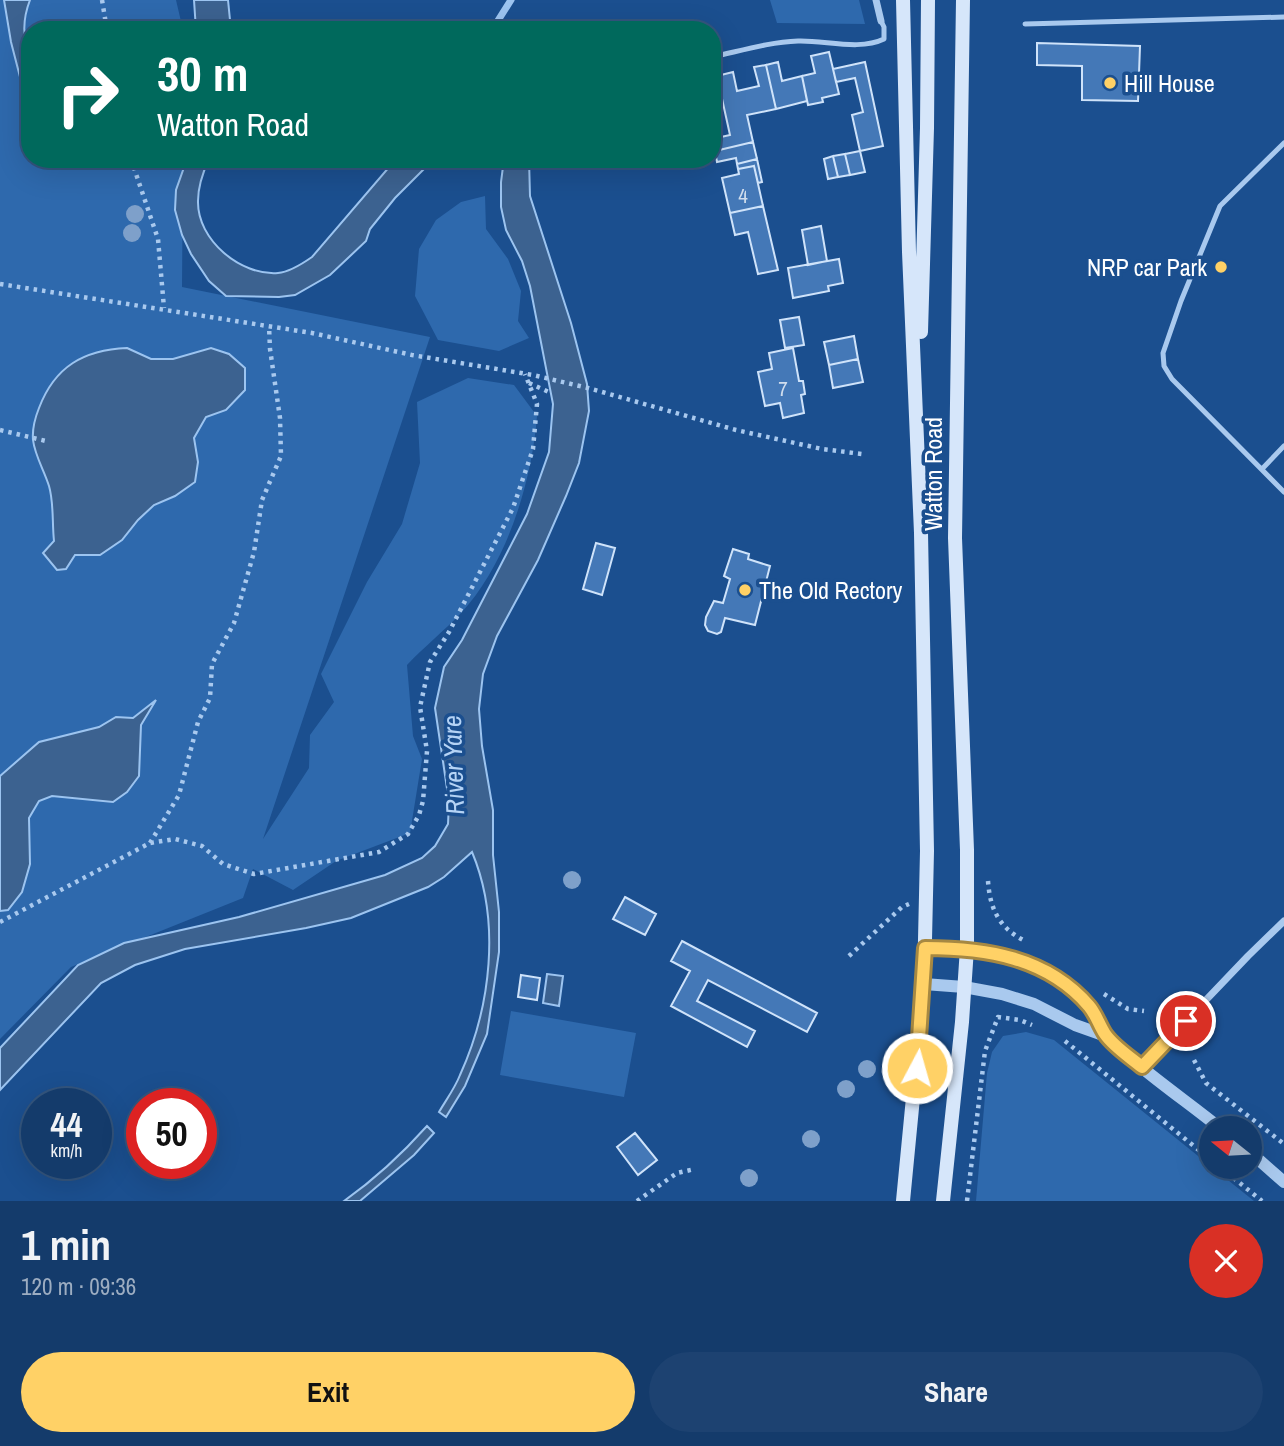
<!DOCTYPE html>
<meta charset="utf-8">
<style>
:root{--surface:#143b6b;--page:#1d4271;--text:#f1f3f6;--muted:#9dadc1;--line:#33557e;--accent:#ffd166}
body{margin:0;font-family:"Archivo Narrow",sans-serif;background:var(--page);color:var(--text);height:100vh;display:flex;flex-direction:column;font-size:26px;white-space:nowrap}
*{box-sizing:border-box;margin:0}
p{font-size:23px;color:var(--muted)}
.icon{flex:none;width:38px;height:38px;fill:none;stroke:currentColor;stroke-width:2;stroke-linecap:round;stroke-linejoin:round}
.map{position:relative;height:1201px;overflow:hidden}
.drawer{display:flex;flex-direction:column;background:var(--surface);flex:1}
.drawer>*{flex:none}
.hud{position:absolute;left:21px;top:21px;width:700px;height:147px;border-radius:28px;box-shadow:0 7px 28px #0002,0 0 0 2px var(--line);background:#00695c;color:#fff;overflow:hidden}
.needle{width:46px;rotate:288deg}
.fabs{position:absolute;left:1199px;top:1116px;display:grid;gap:14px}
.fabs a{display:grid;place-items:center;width:63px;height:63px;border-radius:50%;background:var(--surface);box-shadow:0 7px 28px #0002,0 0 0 2px var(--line);font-size:35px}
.speed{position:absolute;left:21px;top:1088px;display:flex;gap:14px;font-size:35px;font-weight:700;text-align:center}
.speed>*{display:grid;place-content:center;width:91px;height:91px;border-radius:50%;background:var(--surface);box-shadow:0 7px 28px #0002,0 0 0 2px var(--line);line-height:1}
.speed small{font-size:18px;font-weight:400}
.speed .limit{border:10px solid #d22;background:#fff;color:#111}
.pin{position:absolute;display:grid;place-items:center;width:60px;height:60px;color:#fff;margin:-30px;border:4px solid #fff;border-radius:50%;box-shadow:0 2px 7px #0007}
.me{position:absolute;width:77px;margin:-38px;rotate:6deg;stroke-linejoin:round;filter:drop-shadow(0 0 5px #0008)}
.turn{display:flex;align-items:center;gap:24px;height:147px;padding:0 21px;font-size:32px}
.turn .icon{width:91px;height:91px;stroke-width:2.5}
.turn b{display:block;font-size:49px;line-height:60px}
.round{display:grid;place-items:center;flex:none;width:74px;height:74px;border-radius:37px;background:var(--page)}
.headline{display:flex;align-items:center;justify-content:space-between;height:119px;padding:0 21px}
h1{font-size:42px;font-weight:800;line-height:52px}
.button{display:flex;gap:14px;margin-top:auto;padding:14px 21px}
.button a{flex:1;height:80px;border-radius:42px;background:var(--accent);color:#111;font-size:28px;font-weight:800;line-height:80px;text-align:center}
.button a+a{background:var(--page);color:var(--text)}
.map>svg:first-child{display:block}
</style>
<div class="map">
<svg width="1284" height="1201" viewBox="0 0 1284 1201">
<rect width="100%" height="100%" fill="#1b4f8f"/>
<path fill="#2e69ad" d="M0,0H176L183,30H30V159H183L182,287L430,337L263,839L309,768L310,735L334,702L321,674L367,582L402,524L420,463L417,402L468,378L514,385L537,416C532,481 507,564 461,613C444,631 424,647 407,665L413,736L422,759L410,833L336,861L293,890L253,869L243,898L71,967L0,1039Z
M770,0H859L865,24L777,23Z
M485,196L486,229L508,259L521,291L518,321L529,338L499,351L438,340L415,296L419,249L436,220L461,202Z
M511,1011L636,1033L624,1097L500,1075Z
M1026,1032L1054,1040L1254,1201H976L987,1073L992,1052L1003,1036Z"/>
<path fill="#3c6290" stroke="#9cc4f0" stroke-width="2" d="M4,0H30C23,18 22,37 30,55V141L22,136L27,104L11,42Z
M194,0H228L231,30H196Z
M187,159H209C203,172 198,187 198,201C197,240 241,276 278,273C290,272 302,264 312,257L396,159H434L395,198L370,229L366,241L330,275L295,295L279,297L226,296L209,281L191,254L182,235L175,210L176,190Z
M504,159H529L530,196L571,323L587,384L589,411L579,463L566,496L538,560L497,636L483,674L479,709L482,746L493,810V855L499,912V952L487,1034L465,1086L446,1117L439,1112C446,1100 455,1088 460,1075C491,1007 501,921 472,852L444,877L428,887L351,918L306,928L185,949L135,965L101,983L0,1090V1048L78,965L124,943L239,917L385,875L422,858L435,846L448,824L449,802L435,708L444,667L462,640L527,514L549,452L553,404L530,286L522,261L506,230L501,207V182Z
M127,348L151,359H173L211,348L229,354L245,368V390L226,410L206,417L194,438L198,462L195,482L175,496L154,505L138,520L122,540L100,555H75L66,569L57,570L43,553L54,541C52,523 54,503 49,486C44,470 35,456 33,440C32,428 35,418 39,408C55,366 84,350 127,348Z
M156,700L141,725L139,776L127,792L113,802L52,796L39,801L29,818L30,864L22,892L8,910L0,911V776L39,742L99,727L116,717L133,718Z
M547,974L563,976L559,1006L543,1003Z
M427,1126L434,1133L414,1155L360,1201H344C375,1179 402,1154 427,1126Z"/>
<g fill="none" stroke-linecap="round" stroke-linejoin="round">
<path stroke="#9cc4f0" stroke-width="7" d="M492,30L511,0"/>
</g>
<path fill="#4478b7" stroke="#cfe3fa" stroke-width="2" d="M1037,43L1140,46L1138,101L1082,100V66L1037,65Z
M829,52L839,94L822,98L823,102L808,105L802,76L815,73L811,56Z
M778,62L782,81L802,76L807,101L776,109L766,65Z
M865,62L883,146L860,151L852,115L863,112L855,78L836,82L833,69Z
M766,65L776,109L747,115L753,142L715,151L712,139L730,135L717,76L733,72L737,91L759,86L754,67Z
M753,142L757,159L737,164L736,158L717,162L715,151Z
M860,151L865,172L850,175L845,154Z
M845,154L850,175L838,177L833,156Z
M833,156L838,177L828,179L824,159Z
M757,159L762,182L758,183L754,166L738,169L737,164Z
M754,166L763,206L730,213L722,178L739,174L738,169Z
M763,206L778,270L758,274L748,232L735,235L730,213Z
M821,226L827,261L808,265L802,230Z
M839,259L843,283L828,286L829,291L793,298L788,268Z
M799,317L804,345L785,348L780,320Z
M854,336L858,359L829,365L824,342Z
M793,348L799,381H803L805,394L801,395L804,413L783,418L780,403L765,406L758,372L772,369L769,353Z
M858,359L863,382L833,388L829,365Z
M596,543L615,548L602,595L583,589Z
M733,549L749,554L748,559L770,566L755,625L725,618L721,632L717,634L708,631L705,625L706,617L714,601L723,603L730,579L724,576Z
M625,897L656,914L645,935L613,919Z
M682,941L817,1013L807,1032L708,980L697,1001L755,1031L747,1047L671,1006L690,971L671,961Z
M521,975L540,978L537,1000L518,997Z
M635,1133L657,1160L638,1175L617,1147Z"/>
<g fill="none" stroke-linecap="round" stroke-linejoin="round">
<path stroke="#a9c9ee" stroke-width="4.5" stroke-dasharray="3.5 5" stroke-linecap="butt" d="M102,0L107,30
M131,159L158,239L164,308
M0,284L312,333L412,355L533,375L588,388L736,430L822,449L862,454
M529,383L551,393
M0,430L46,441
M150,843L179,795L198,722L210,698L212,664L234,623L254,552L262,500L281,456L280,418L270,349L269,326
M988,881C990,909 999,928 1025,941
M0,922L150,843L175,839L202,846L223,864L254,874L379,852L408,834L419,815L423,801L427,751L420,707L430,662L449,632L513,508L533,449L537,404L525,374
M849,956L902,907L909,904
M1104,994L1128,1009L1144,1011
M1065,1041L1211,1160
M1194,1060L1206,1083L1284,1144
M1220,1167L1262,1201
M637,1201L677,1173L695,1169
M967,1201L985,1051L998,1017L1020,1020L1032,1025"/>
<path stroke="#a9c9ee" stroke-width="5" d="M1025,24L1284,17
M712,57C740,51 769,42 798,41C825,40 859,51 884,39V27L881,21
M1284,143L1220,206L1181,301L1163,353L1164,366L1172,379L1284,492
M1262,469L1284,446"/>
<path stroke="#a9c9ee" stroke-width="7" d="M876,0L881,21
M1142,1067L1248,956L1284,921"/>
<path stroke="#a9c9ee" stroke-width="12" d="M925,948C985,948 1049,956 1090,1007C1097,1016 1100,1030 1109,1038C1143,1072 1184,1099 1221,1129
M924,984L964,987L1002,994L1034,1004L1075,1025L1106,1036
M1250,1152L1284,1182"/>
<path stroke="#d6e6fa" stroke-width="14" d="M921,332L927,128L928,0
M903,1201L924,984L927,851L921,533L909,252L903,0
M943,1201L962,1022L967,948V850L955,538L963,0"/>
</g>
<g fill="#7ea0ca">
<circle cx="135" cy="214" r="9"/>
<circle cx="132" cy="233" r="9"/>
<circle cx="572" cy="880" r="9"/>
<circle cx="867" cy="1069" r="9"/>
<circle cx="846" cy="1089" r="9"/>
<circle cx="811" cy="1139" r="9"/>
<circle cx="749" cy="1178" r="9"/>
</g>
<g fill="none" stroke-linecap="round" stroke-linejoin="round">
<defs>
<path id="route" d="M917,1068L925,948C985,948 1047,957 1089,1006C1096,1014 1099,1025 1105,1034C1114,1047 1130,1057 1142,1067L1186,1021"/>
</defs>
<use href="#route" stroke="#a68842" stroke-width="18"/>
<use href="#route" stroke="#ffd166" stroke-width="12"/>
</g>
<g fill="#ffd166" stroke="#1b4f8f" stroke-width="2.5">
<circle cx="1110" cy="83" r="7"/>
<circle cx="1221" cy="267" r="7"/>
<circle cx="745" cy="590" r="7"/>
</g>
<g text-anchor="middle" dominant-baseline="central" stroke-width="7" stroke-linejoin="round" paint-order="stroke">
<g font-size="21" fill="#d0dded">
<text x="743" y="195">4</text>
<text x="783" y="388">7</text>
</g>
<g font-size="24" fill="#fff" stroke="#1b4f8f" text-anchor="start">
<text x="1124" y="83">Hill House</text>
<text x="1207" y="267" text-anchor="end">NRP car Park</text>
<text x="759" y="590">The Old Rectory</text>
</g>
<g font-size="24" fill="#fff" stroke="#1b4f8f">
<text transform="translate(933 474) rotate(-90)">Watton Road</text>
</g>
<g font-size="26" font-style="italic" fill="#b5d3f5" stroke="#1b4f8f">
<text transform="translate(453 765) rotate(-92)">River Yare</text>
</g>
</g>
</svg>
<div class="fabs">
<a><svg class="needle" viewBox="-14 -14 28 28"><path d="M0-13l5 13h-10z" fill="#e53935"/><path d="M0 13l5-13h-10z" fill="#9dadc1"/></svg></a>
</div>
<div class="speed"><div>44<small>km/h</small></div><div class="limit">50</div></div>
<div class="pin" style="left:1186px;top:1021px;background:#d93025"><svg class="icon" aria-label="arrive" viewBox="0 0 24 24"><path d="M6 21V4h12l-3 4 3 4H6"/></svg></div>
<svg class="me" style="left:917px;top:1068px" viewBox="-20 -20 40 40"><circle r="17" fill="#ffd166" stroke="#fff" stroke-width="3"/><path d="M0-11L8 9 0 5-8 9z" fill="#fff"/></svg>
<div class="hud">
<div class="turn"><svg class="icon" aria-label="right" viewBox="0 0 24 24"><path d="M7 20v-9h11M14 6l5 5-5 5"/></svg><div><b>30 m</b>Watton Road</div></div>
</div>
</div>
<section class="drawer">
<div class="headline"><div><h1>1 min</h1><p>120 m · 09:36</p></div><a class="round" style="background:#d93025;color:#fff"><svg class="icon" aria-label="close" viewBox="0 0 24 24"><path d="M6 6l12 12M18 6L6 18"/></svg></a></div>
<div class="button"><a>Exit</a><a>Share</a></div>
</section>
